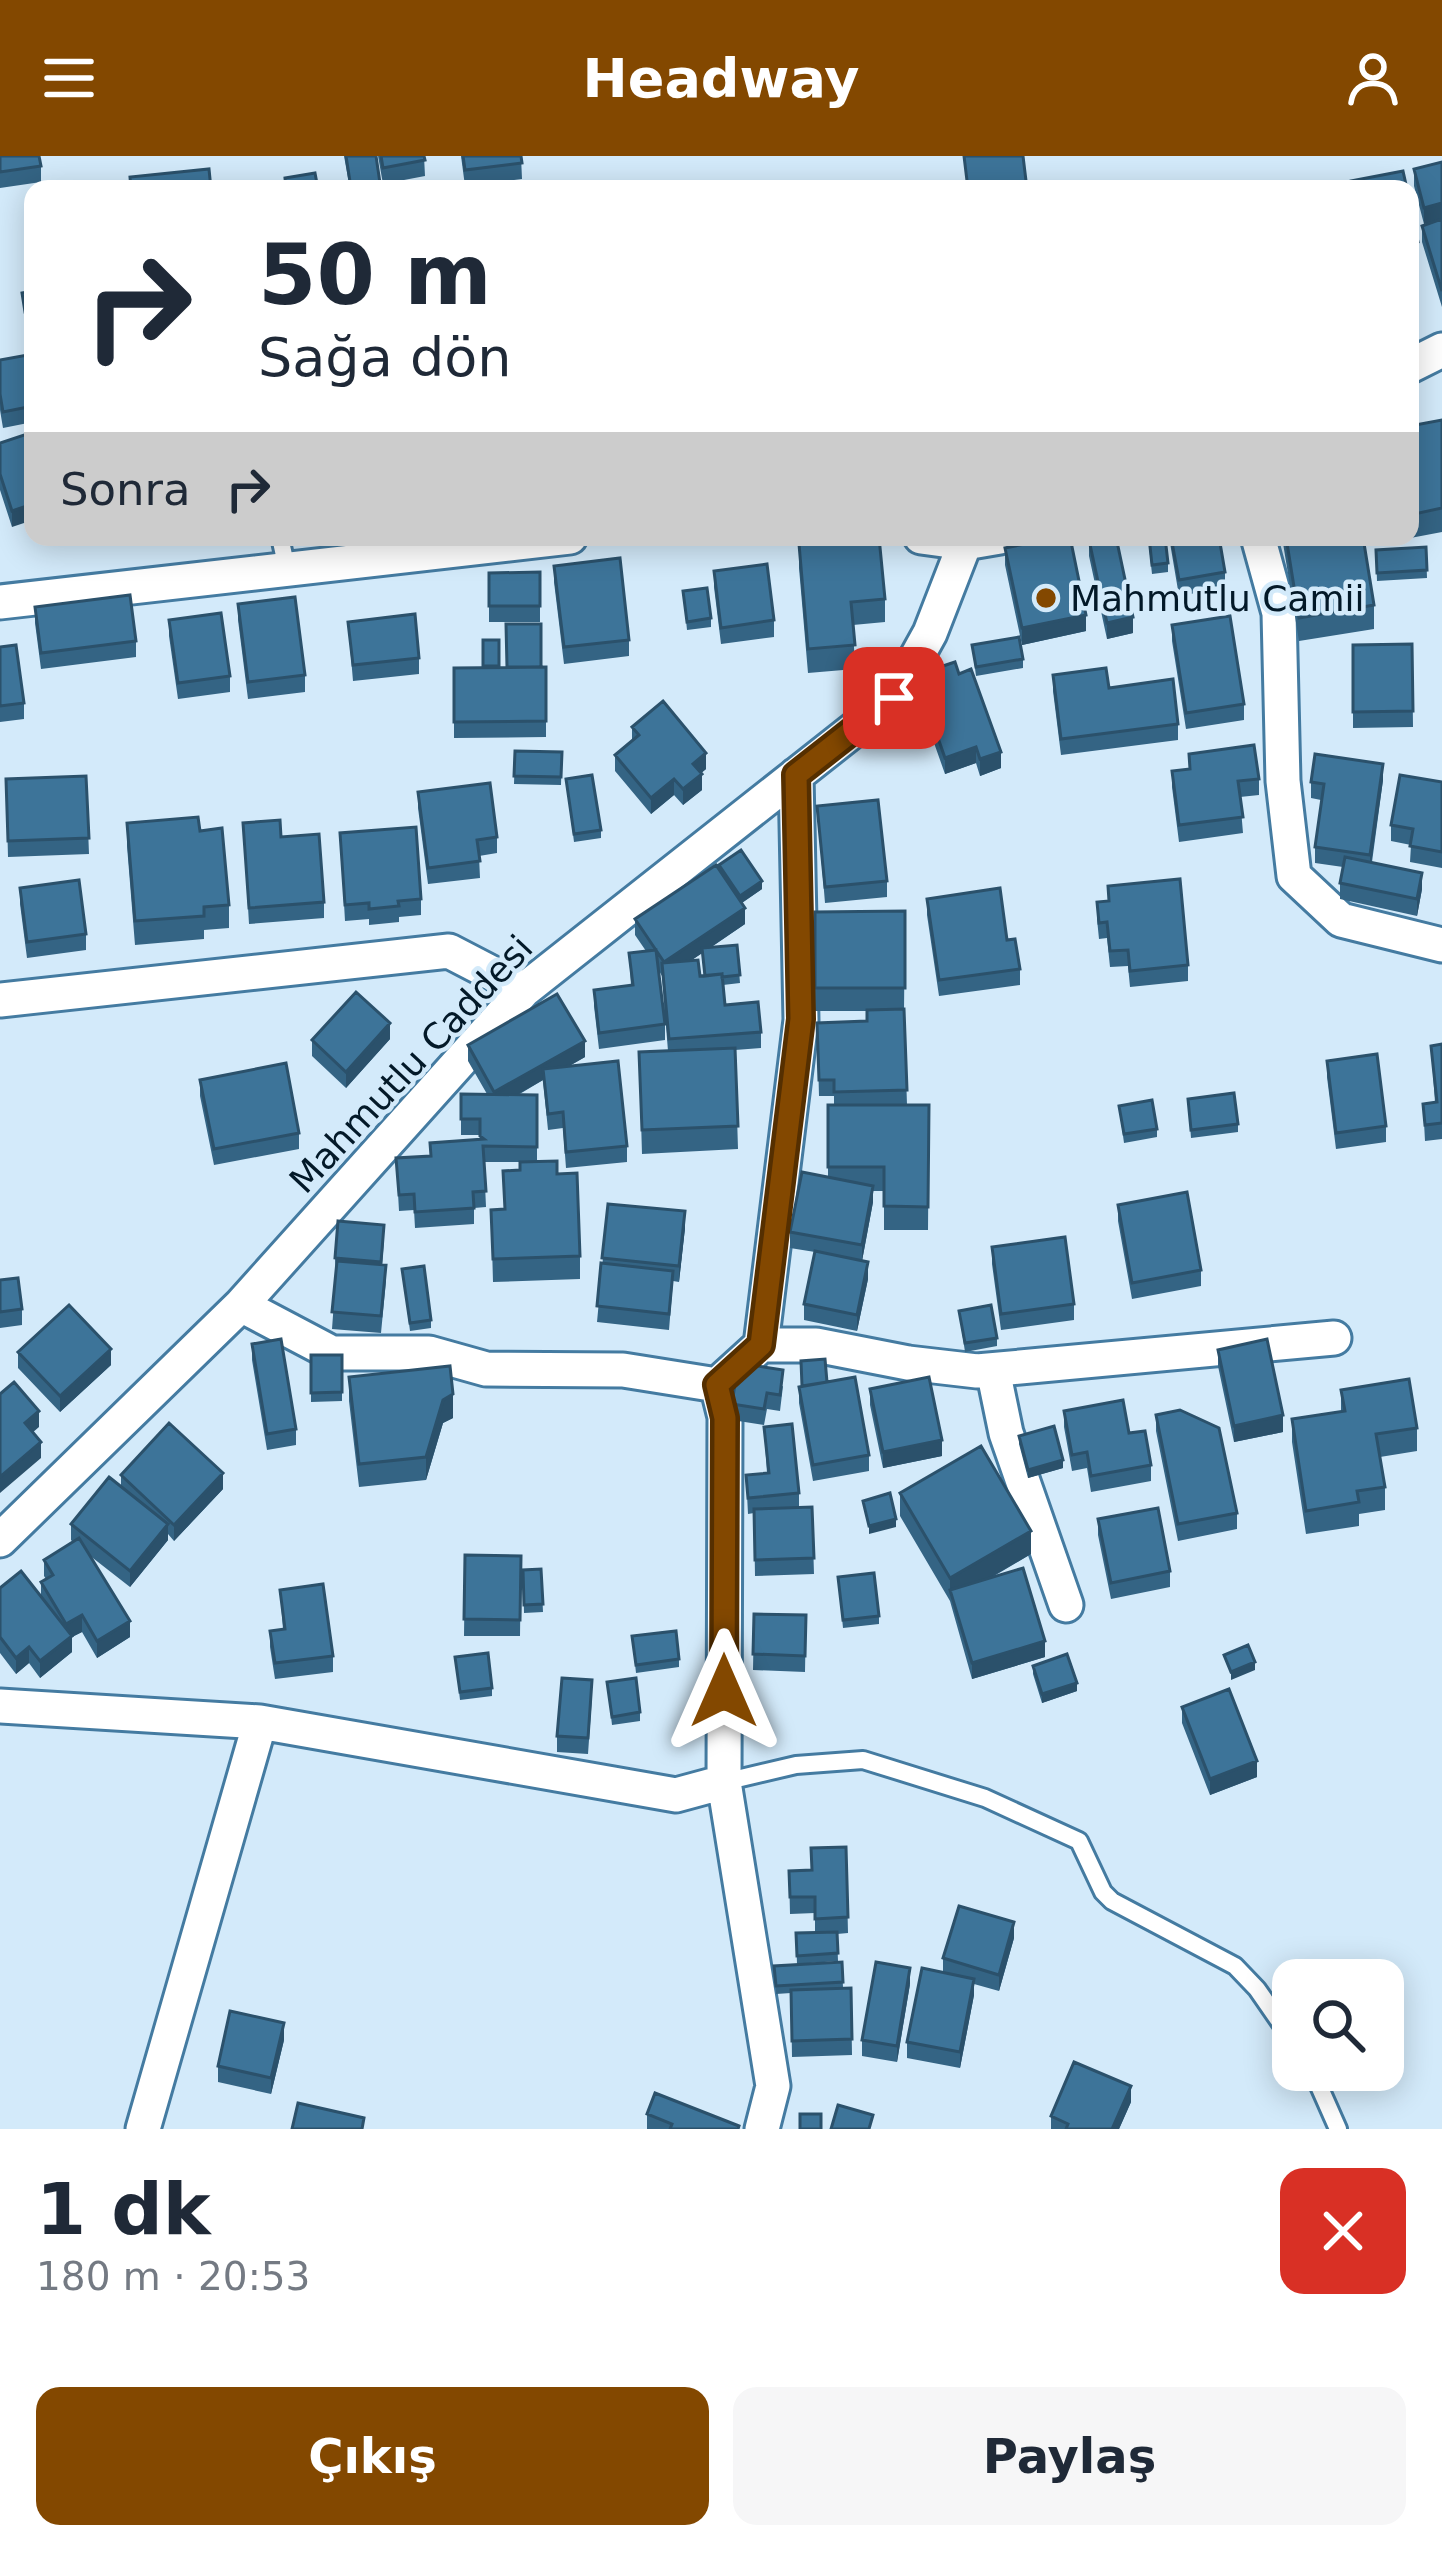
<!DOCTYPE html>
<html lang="tr">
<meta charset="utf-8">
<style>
:root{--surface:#fff;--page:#f6f6f7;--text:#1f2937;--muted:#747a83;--accent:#834800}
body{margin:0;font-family:"DejaVu Sans",sans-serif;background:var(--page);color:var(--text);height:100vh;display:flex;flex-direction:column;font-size:45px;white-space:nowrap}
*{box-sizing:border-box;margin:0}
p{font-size:39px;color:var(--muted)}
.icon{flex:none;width:66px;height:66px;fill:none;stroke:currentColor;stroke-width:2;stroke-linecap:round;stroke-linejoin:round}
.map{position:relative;height:1973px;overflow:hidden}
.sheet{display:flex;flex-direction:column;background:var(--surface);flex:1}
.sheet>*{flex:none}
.banner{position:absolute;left:24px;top:24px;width:1395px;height:366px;border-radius:24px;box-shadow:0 6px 30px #0003;background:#fff;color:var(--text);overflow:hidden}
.fabs{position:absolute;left:1272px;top:1803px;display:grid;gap:24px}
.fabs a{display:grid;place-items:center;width:132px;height:132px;border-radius:24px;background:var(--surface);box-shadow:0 6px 30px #0003;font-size:60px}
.pin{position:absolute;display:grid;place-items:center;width:102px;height:102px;color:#fff;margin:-51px;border-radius:24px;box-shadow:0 6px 18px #0006}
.me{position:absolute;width:132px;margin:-66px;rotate:0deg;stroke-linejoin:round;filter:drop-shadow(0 0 9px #0008)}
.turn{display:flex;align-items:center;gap:42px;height:252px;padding:0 36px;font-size:54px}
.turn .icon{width:156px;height:156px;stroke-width:2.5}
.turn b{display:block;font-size:84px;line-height:102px}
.then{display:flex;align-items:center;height:114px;padding:0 36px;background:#0003;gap:24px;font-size:45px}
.round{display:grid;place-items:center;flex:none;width:126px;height:126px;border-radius:24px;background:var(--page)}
.headline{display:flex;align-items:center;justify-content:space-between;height:204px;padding:0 36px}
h1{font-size:72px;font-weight:700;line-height:90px}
.primary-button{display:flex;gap:24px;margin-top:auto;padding:24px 36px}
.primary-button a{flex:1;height:138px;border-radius:24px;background:var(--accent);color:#fff;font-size:48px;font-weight:700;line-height:138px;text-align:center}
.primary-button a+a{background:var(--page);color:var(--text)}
header{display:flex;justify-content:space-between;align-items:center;height:156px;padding:0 36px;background:var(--accent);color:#fff;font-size:54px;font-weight:700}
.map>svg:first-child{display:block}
</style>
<header><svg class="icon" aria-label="menu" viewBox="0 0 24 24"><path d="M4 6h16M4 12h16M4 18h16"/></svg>Headway<svg class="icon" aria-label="person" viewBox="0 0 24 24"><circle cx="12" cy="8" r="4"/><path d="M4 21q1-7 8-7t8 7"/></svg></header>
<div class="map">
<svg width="1442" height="1973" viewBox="0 0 1442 1973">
<rect width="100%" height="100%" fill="#d3eafa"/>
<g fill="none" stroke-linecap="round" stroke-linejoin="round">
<defs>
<path id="lane" d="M280,381L287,413
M724,1626L796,1609L863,1604L985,1642L1079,1685L1103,1736L1112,1745L1235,1810L1257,1833L1293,1885
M1312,1914L1338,1973"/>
<path id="street" d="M1410,210L1442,194
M921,381L965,387L1000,381
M1258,381L1279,457L1283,625L1294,720L1341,764L1442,789
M0,446L570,381
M0,844L449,795L524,834
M241,1149L332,1197H429L486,1213L623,1214L717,1229
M761,1189L801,864L796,619
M993,1214L1006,1277L1066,1449
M717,1229L725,1261L724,1626L773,1930L762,1973
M717,1229L761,1189H816L908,1207L977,1215L1334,1182
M0,1384L241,1149L524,834L894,542L930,477L965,387
M0,1550L260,1566L676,1639L724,1626
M143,1973L260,1566"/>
</defs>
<use href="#lane" stroke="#447ba1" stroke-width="22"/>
<use href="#street" stroke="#447ba1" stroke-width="39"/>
<use href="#lane" stroke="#fff" stroke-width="16"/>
<use href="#street" stroke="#fff" stroke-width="33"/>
</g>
<path fill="#346484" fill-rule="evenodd" d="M0,0L41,10V26L0,32Z
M344,0H376L380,33H350Z
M378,0H424L425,20L383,28Z
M461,0H521L522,23L465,30Z
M1414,13L1442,63L1424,68L1414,30Z
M1442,63V151L1422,86V70Z
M33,135V162L25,164L22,137Z
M33,198V266L3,272L0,254V204Z
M1442,264V376L1384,387L1383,381H1410V270Z
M33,276L12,371L0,334V287Z
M1148,381L1168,407V416L1152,418Z
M1169,381H1219L1225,416V432L1179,440Z
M1282,381H1363L1374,449V473L1299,485Z
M1089,384L1133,477L1107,483L1089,400Z
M799,388L885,443V466L853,469L855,513L808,517L799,412Z
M1426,391L1427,422L1377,425L1376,394Z
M1005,392L1086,475L1022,489L1005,409Z
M554,410L629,484V500L564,508L554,426Z
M714,415L774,464V481L721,488L714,431Z
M540,416V466H489V417Z
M683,435L711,462V471L687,474Z
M238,448L305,519V536L248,543L238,464Z
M35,451L136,485V501L41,513L35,467Z
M169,464L230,520V536L178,543L169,480Z
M348,466L419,502V518L353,525Z
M1172,469L1244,548V564L1186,573L1172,485Z
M499,484V512L546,511V581L454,582V512H483Z
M1412,488L1413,571L1353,572V489Z
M972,489L1023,503V512L976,520Z
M0,491L24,547V563L0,566Z
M916,519L1001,612L980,620L976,607L945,618L916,536Z
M1053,519L1109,532L1178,568V584L1061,599L1053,535Z
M632,571L706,613L701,617L702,634L683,649L674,639L651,658L615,615V599L632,585Z
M515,595L562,596L561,629L514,628Z
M1189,598L1259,623V639L1240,641L1243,677L1179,686L1172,631V615L1189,613Z
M86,620L89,698L8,701L6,623Z
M566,623L601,674V682L574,686Z
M1383,624L1372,706L1422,733L1417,760L1340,743V727L1343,711L1315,707V691L1321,644L1311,642V626Z
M1442,626V712L1410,706L1411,689L1391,685V669Z
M418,636L497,681V697L479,700L480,722L428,728L418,652Z
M817,650L887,725V741L825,747Z
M127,667L200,675L229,749V772L204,774V783L135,789L127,690Z
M243,667L281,681L324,746V762L249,768Z
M340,677L421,743V759L399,761V766L369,769V763L345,765Z
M719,709L762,733L742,747L745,768L710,792L737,789L740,827L723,829L725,849L761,876V892L735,894L738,993L642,998L639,896L668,895L662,820L658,813L665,868V884L599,893L594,850V834L631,829L629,797L646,795L635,779V763L719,714ZM702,797L704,820H700L690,805Z
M1108,730L1188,809V825L1130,831L1128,810L1110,811L1107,782L1099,783L1097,763V746L1108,745Z
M20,732L86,778V794L27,802L20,748Z
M927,743L1020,813V829L939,840L927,759Z
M905,755L904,855L907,949H929L928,1074H884V1035H873V1046L862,1105L868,1123L857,1175L804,1164V1148L815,1096L790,1092V1076L828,1021V949H834V940H819L817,867L867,865V855H815V756Z
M390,883L346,932L312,900V884Z
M1442,888V983L1425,985L1423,948L1435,946L1431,890Z
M468,889L585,901L569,910L627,990V1006L566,1012L563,972L548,974L543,924L518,939H537V1006L557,1018L580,1100V1123L493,1126L491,1054L504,1053L503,1015L520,1014V1006H484L486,1051L474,1052V1068L415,1072L414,1054L399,1055L396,1002L430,1000L480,983V979H461V938H487L468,905Z
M1327,905L1386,970V986L1336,993L1327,921Z
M200,924L299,977V993L214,1009L200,940Z
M1188,943L1238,968V976L1191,982Z
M1119,950L1157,973V981L1124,987Z
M608,1048L685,1072L679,1126L673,1125L669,1174L597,1166Z
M1118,1049L1201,1114V1130L1132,1143L1118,1065Z
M384,1085L382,1109L386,1125L381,1177L332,1173L336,1118L335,1102Z
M992,1091L1074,1148V1164L1001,1174L992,1108Z
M402,1113L431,1164V1172L410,1175Z
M0,1124L22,1153V1169L0,1172Z
M959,1155L997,1182V1190L965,1196Z
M252,1188L296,1273V1289L267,1294L252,1204Z
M1218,1194L1283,1276L1234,1286L1218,1210Z
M18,1196L111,1209L60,1256L18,1212Z
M311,1199L342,1236V1245L311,1246Z
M349,1221L453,1262L443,1267L426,1324L359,1331L349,1245Z
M827,1226L869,1299V1315L813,1325L799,1247V1231Z
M783,1230L780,1255L767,1253L764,1269L732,1264V1248Z
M870,1233L942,1300L883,1312L870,1249Z
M1341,1234L1417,1272V1295L1380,1301L1385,1331V1354L1359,1358V1370L1306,1378L1292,1286V1263L1341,1255Z
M1064,1255L1129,1277L1151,1309V1325L1091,1336L1087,1312L1072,1315L1064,1271Z
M1156,1259L1237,1357V1373L1178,1385L1156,1275Z
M764,1271L799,1337V1351H812L814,1418L755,1420L754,1357L748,1358L746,1319L767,1317Z
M1019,1280L1063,1312L1028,1322L1019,1288Z
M121,1319L223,1333L174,1385L168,1378V1384L130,1431L89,1399L130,1481L97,1502L82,1476L72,1481V1496L40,1522L29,1507L16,1518L0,1497V1432L41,1440V1426L46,1423L44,1420V1404L73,1386L71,1384V1368L121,1330Z
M900,1337L1031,1398L989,1423L1045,1501L972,1523L950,1445L900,1360Z
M1098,1363L1170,1415V1431L1111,1443L1098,1379Z
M465,1399L521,1400L520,1480H464Z
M541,1413L543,1456L524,1457L523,1414Z
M838,1421L879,1460V1468L843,1472Z
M280,1434L333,1500V1516L275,1523L270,1491V1475L283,1473Z
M754,1458L806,1459L805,1516L753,1514Z
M632,1480L679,1503V1511L636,1517Z
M455,1501L492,1532V1540L460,1544Z
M1033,1510L1077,1535L1042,1547L1033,1518Z
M607,1526L640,1556V1565L612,1569Z
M592,1541L588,1598L557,1596V1580Z
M1182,1551L1257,1621L1210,1639L1182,1567Z
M846,1691L848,1777L837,1778L838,1805L797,1808L796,1777H815V1757L790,1758L789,1715L811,1714Z
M1014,1782L999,1835L974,1828V1839L960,1912L907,1902V1886L943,1816V1802Z
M842,1806L843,1832H851L852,1899L792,1901L791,1837L776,1838L774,1810Z
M910,1828L897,1906L862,1900V1884Z
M284,1884L271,1938L218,1926V1910Z
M1131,1946L1119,1973H1051V1960Z
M647,1958L739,1973H647Z"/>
<path fill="#2b516b" d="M1442,47V63L1424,68V52Z
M1418,86V103L1410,104V88Z
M33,348V364L12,371V355Z
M1086,459V475L1022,489V472Z
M1133,461V477L1107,483V467Z
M976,591V607L945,618V602Z
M1001,596V612L980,620V603Z
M706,597V613L693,624V608Z
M1383,608V624L1370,715V699Z
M702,618V634L683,649V633Z
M674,623V639L651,658V642Z
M1422,717V733L1417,760V743Z
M762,725V733L740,748V740Z
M745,752V768L664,823V806Z
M390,867V883L346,932V916Z
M585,885V901L545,924L543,913V924L494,952V936Z
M873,1030V1046L862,1105V1089Z
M685,1055V1072L679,1126V1110Z
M868,1106V1123L857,1175V1159Z
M111,1193V1209L60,1256V1240Z
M453,1238V1262L443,1267L426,1324V1301L443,1244Z
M39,1255V1271L25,1283V1267Z
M1283,1259V1276L1234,1286V1270Z
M942,1284V1300L883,1312V1296Z
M41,1286V1302L0,1337V1321Z
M1063,1304V1312L1028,1322V1314Z
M223,1317V1333L174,1385V1369Z
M896,1363V1371L869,1378V1370Z
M168,1368V1384L130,1431V1415Z
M1031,1375V1398L953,1443L950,1434V1445V1422Z
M82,1459V1476L72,1481V1496L40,1522V1505L66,1484V1468Z
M130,1465V1481L97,1502V1485Z
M1045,1485V1501L972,1523V1507Z
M29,1491V1507L16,1518V1502Z
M1255,1506V1514L1231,1524V1516Z
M1077,1527V1535L1042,1547V1538Z
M1257,1605V1621L1210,1639V1623Z
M1014,1766V1782L999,1835V1819Z
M910,1812V1828L897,1906V1890Z
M974,1823V1839L960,1912V1896Z
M284,1867V1884L271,1938V1922Z
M1131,1930V1946L1119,1973H1112Z"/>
<path fill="#3d7499" stroke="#2b516b" stroke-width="3" d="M0,0H39L41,10L0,16Z
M346,0H376L380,27L351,32Z
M381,0H424L425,4L383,12Z
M463,0H521L522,7L465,14Z
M964,0H1023L1027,33H968Z
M1442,6V47L1424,52L1414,13Z
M209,13L211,33H131L130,21Z
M1403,15L1407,33H1352L1351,25Z
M315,17L318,33H286L285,22Z
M1410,49L1418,86L1410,88Z
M1442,63V135L1422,70Z
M33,135V154L25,156L22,137Z
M33,198V250L3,256L0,238V204Z
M1442,264V352L1410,359V270Z
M33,276V348L12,355L0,318V287Z
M879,381L885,443L851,446L855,489L808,493L799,388Z
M1060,381H1070L1086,459L1022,472L1005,392Z
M1102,381H1116L1133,461L1107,467L1089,384Z
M1149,381H1165L1168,407L1152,409Z
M1171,381H1219L1225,416L1179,424Z
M1286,381H1363L1374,449L1299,462Z
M1426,391L1427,414L1377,417L1376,394Z
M620,402L629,484L564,491L554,410Z
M767,408L774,464L721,472L714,415Z
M540,416V450H489V417Z
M707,432L711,462L687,466L683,435Z
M130,439L136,485L41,497L35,451Z
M295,441L305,519L248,526L238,448Z
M221,457L230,520L178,527L169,464Z
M415,458L419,502L353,509L348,466Z
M1230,460L1244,548L1186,557L1172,469Z
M506,468H541V511H507Z
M1019,481L1023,503L976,511L972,489Z
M483,484H499V510H483Z
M1412,488L1413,555L1353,556V489Z
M16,489L24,547L0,550V491Z
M955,506L959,518L971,513L1001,596L980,603L976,591L945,602L916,519Z
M546,511V565L454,566V512Z
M1106,512L1109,532L1173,523L1178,568L1061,583L1053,519Z
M663,545L706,597L693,608L702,618L683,633L674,623L651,642L615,599L639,579L632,571Z
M1254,589L1259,623L1238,625L1243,661L1179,669L1172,615L1190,613L1189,598Z
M515,595L562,596L561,621L514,620Z
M1315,598L1383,608L1370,699L1315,691L1324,628L1311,626Z
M592,619L601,674L574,678L566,623Z
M1400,619L1442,626V696L1410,690L1413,673L1391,669Z
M86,620L89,682L8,685L6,623Z
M490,627L497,681L477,684L480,705L428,712L418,636Z
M878,644L887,725L825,731L817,650Z
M198,661L200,675L222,672L229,749L204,751V760L135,765L127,667Z
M280,664L281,681L319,678L324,746L249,752L243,667Z
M416,671L421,743L398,745L399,750L369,753V747L345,749L340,677Z
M741,694L762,725L740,740L719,709Z
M1345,701L1422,717L1417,743L1340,727Z
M716,709L745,752L664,806L635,763Z
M1180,723L1188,809L1130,815L1128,794L1110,795L1107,766L1099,767L1097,746L1109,745L1108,730Z
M79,724L86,778L27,786L20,732Z
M1000,732L1007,784L1015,783L1020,813L939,824L927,743Z
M905,755V832H815V756Z
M737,789L740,819L722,821V818L705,820L702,792Z
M656,794L665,868L599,877L594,834L633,829L629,797Z
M698,804L700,820L722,818L725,849L758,846L761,876L669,883L662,807Z
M356,836L390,867L346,916L312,884Z
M557,838L585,885L494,936L468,889Z
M904,853L907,934L834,936V924H819L817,867L867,865V854Z
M1442,888V967L1425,969L1423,948L1437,946L1431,890Z
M735,892L738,970L642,974L639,896Z
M1377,898L1386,970L1336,977L1327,905Z
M618,905L627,990L566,996L563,956L548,958L543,913Z
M286,907L299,977L214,993L200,924Z
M1234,937L1238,968L1191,974L1188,943Z
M461,938L537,939V991L483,990L486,1035L473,1036L474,1052L415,1056L414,1038L399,1039L396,1002L431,1000L430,987L484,983L480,980V963H461Z
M1152,944L1157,973L1124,978L1119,950Z
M828,949H929L928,1051L884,1050V1011H828Z
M557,1005V1018L577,1017L580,1100L493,1103L491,1054L505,1053L503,1015L520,1014V1006Z
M802,1016L873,1030L862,1089L790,1076Z
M1187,1036L1201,1114L1132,1127L1118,1049Z
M608,1048L685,1055L679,1110L602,1102Z
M338,1065L384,1069L381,1106L335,1102Z
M1065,1081L1074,1148L1001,1158L992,1091Z
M815,1095L868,1106L857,1159L804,1148Z
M337,1105L386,1109L381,1160L332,1156Z
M601,1107L673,1115L669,1158L597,1150Z
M424,1110L431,1164L410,1167L402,1113Z
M18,1122L22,1153L0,1156V1124Z
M69,1149L111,1193L60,1240L18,1196Z
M991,1149L997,1182L965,1187L959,1155Z
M281,1183L296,1273L267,1278L252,1188Z
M1267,1183L1283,1259L1234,1270L1218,1194Z
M311,1199H342V1236L311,1237Z
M825,1203L827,1226L802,1230L801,1205Z
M738,1207L783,1214L780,1239L767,1237L764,1253L732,1248Z
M450,1210L453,1238L443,1244L426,1301L359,1308L349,1221Z
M855,1221L869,1299L813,1309L799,1231Z
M929,1221L942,1284L883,1296L870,1233Z
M1409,1223L1417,1272L1376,1278L1385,1331L1357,1335L1359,1346L1306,1355L1292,1263L1345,1255L1341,1234Z
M14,1226L39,1255L25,1267L41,1286L0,1321V1238Z
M1123,1244L1129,1277L1145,1275L1151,1309L1091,1320L1087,1296L1072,1299L1064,1255Z
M1180,1254L1219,1272L1237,1357L1178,1368L1156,1259Z
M169,1267L223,1317L174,1369L121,1319Z
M792,1268L799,1337L748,1342L746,1319L769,1317L764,1271Z
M1054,1270L1063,1304L1028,1314L1019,1280Z
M981,1290L1031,1375L950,1422L900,1337Z
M109,1321L168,1368L130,1415L71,1368Z
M890,1337L896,1363L869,1370L863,1345Z
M812,1351L814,1402L755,1404L754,1353Z
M1158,1352L1170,1415L1111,1427L1098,1363Z
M79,1382L130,1465L97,1485L82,1459L66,1468L41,1426L53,1419L44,1404Z
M465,1399L521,1400L520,1464L464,1463Z
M1023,1412L1045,1485L972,1507L950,1434Z
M541,1413L543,1448L524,1449L523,1414Z
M21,1415L72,1480L40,1505L29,1491L16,1502L0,1481V1432Z
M874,1417L879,1460L843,1464L838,1421Z
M323,1428L333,1500L275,1507L270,1475L285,1473L280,1434Z
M754,1458L806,1459L805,1500L753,1498Z
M676,1475L679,1503L636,1509L632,1480Z
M1248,1489L1255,1506L1231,1516L1224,1499Z
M488,1497L492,1532L460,1536L455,1501Z
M1067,1498L1077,1527L1042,1538L1033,1510Z
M562,1522L592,1524L588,1582L557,1580Z
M636,1522L640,1556L612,1561L607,1526Z
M1229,1533L1257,1605L1210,1623L1182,1551Z
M846,1691L848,1761L815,1763V1741H790L789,1715L812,1714L811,1692Z
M959,1750L1014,1766L999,1819L943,1802Z
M837,1776L838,1797L797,1800L796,1777Z
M842,1806L843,1826L776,1830L774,1810Z
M876,1806L910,1812L897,1890L862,1884Z
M922,1812L974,1823L960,1896L907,1886Z
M851,1832L852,1883L792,1885L791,1834Z
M230,1855L284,1867L271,1922L218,1910Z
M1074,1906L1131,1930L1112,1973H1066L1068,1968L1051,1960Z
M655,1937L739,1970L738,1973H670L672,1968L647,1958Z
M298,1947L364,1962L362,1973H292Z
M838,1949L873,1959L869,1973H831Z
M800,1958H821V1973H800Z"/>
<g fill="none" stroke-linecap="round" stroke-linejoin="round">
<defs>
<path id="route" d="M724,1535L725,1262L717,1229L761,1189L801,863L796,619L894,542"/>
</defs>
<use href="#route" stroke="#552f00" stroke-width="30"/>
<use href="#route" stroke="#834800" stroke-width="21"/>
</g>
<circle fill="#834800" stroke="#d3eafa" stroke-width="4.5" cx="1046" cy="442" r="12"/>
<g text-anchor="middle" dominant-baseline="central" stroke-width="9" stroke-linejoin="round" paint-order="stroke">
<g font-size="36" fill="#031928" stroke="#d3eafa" text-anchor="start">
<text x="1070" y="442">Mahmutlu Camii</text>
</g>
<g font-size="36" fill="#031928" stroke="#d3eafa">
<text transform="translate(411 908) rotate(-47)">Mahmutlu Caddesi</text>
</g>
</g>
</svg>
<div class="fabs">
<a><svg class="icon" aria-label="search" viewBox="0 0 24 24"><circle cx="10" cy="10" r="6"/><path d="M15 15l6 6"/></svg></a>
</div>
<div class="pin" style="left:894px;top:542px;background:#d93025"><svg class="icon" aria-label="arrive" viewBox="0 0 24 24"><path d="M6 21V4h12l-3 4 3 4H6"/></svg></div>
<svg class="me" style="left:724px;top:1535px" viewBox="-20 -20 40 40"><path d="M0-17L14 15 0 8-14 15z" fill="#834800" stroke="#fff" stroke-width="4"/></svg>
<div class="banner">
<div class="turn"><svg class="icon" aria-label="right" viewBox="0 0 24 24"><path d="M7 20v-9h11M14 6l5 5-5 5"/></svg><div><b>50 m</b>Sağa dön</div></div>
<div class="then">Sonra<svg class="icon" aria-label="right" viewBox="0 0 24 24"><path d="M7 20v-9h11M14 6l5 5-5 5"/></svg></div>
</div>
</div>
<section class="sheet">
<div class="headline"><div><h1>1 dk</h1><p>180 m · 20:53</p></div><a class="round" style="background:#d93025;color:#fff"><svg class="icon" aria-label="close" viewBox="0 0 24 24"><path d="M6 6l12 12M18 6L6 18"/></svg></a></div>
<div class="primary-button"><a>Çıkış</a><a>Paylaş</a></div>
</section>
